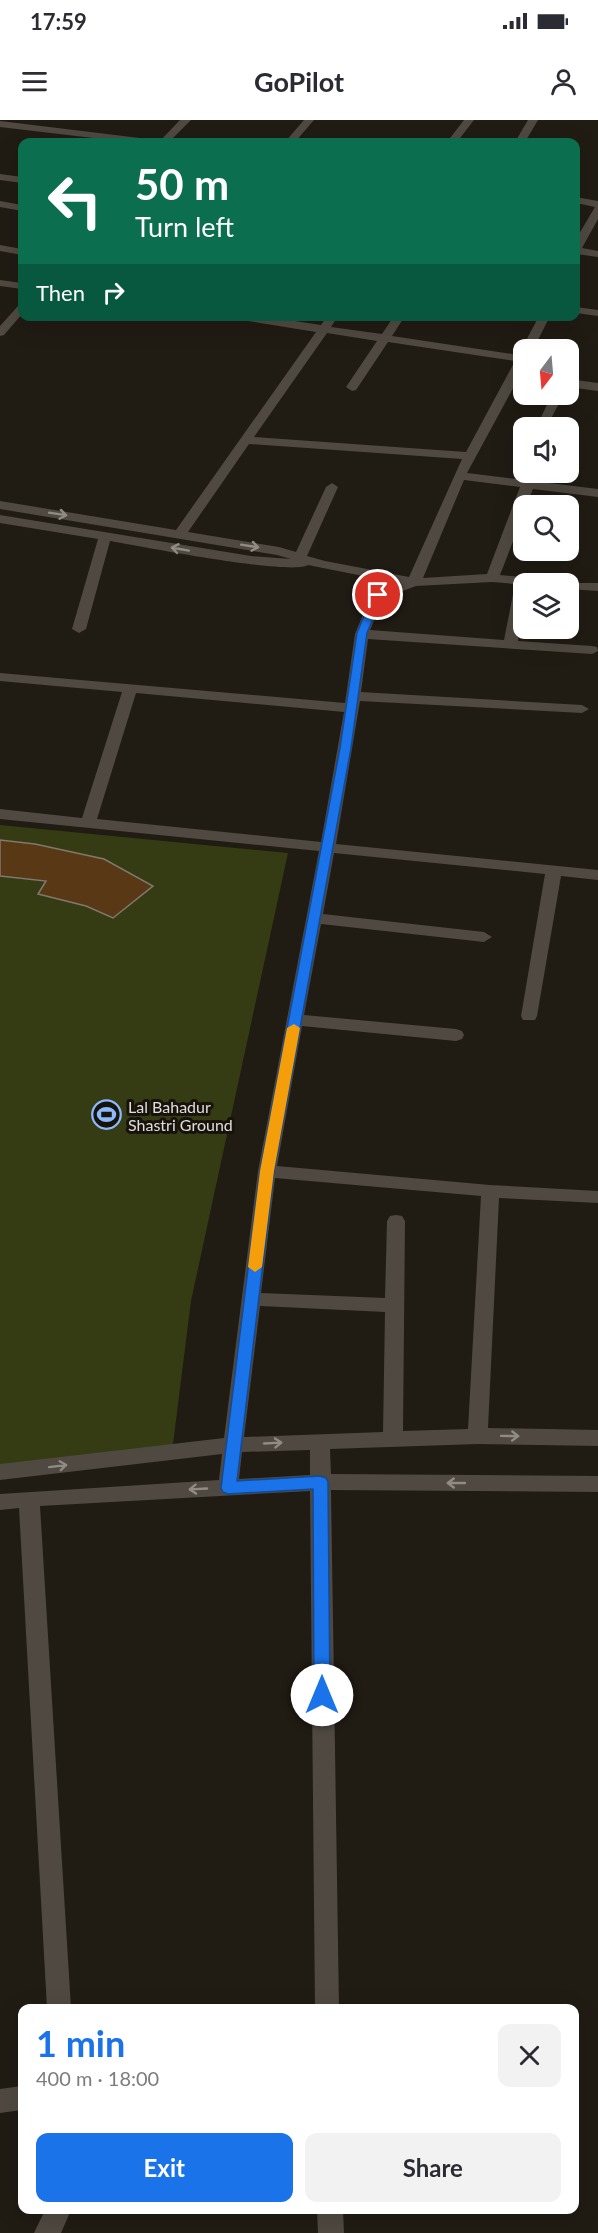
<!DOCTYPE html>
<meta charset="utf-8">
<style>
:root{--surface:#fff;--page:#f2f2f3;--text:#2b2b33;--muted:#7c7c81;--accent:#1a73e8}
body{margin:0;font-family:Lato,sans-serif;background:var(--page);color:var(--text);height:100vh;display:flex;flex-direction:column;font-size:22px;white-space:nowrap}
*{box-sizing:border-box;margin:0}
p{font-size:20px;color:var(--muted)}
.icon{flex:none;width:33px;height:33px;fill:none;stroke:currentColor;stroke-width:2;stroke-linecap:round;stroke-linejoin:round}
.map{position:relative;flex:1;overflow:hidden}
.drawer{position:absolute;left:18px;top:1884px;width:561px;height:210px;display:flex;flex-direction:column;background:var(--surface);border-radius:12px;box-shadow:0 6px 24px #0002}
.drawer>*{flex:none}
.hud{position:absolute;left:18px;top:18px;width:562px;height:183px;border-radius:12px;box-shadow:0 6px 24px #0002;background:#0b6e4f;color:#fff;overflow:hidden}
.needle{width:39px;rotate:196deg}
.controls{position:absolute;left:513px;top:219px;display:grid;gap:12px}
.controls a{display:grid;place-items:center;width:66px;height:66px;border-radius:12px;background:var(--surface);box-shadow:0 6px 24px #0002;font-size:30px}
.pin{position:absolute;display:grid;place-items:center;width:51px;height:51px;color:#fff;margin:-26px;border:3px solid #fff;border-radius:50%;box-shadow:0 2px 6px #0007}
.me{position:absolute;width:66px;margin:-33px;rotate:0deg;stroke-linejoin:round;filter:drop-shadow(0 0 4px #0008)}
.turn{display:flex;align-items:center;gap:21px;height:126px;padding:0 18px;font-size:27px}
.turn .icon{width:78px;height:78px;stroke-width:2.5}
.turn b{display:block;font-size:42px;line-height:51px}
.then{display:flex;align-items:center;height:57px;padding:0 18px;background:#0003;gap:12px;font-size:22px}
.round{display:grid;place-items:center;flex:none;width:63px;height:63px;border-radius:12px;background:var(--page)}
.head{display:flex;align-items:center;justify-content:space-between;height:102px;padding:0 18px}
h1{font-size:36px;font-weight:700;line-height:45px;color:var(--accent)}
.cta{display:flex;gap:12px;margin-top:auto;padding:12px 18px}
.cta a{flex:1;height:69px;border-radius:12px;background:var(--accent);color:#fff;font-size:24px;font-weight:700;line-height:69px;text-align:center}
.cta a+a{background:var(--page);color:var(--text)}
.status{display:flex;justify-content:space-between;align-items:center;height:42px;padding:0 30px;background:var(--surface);direction:ltr}
.status svg{height:16px;fill:currentColor}
header{display:flex;justify-content:space-between;align-items:center;height:78px;padding:0 18px;background:var(--surface);font-size:27px;font-weight:700}
.map>svg:first-child{display:block}
</style>
<div class="status"><b>17:59</b><svg viewBox="0 0 49 12"><path d="M0 12V9h3v3zM5 12V6h3v6zM10 12V3h3v9zM15 12V0h3v12zM26 1h20v11H26zM47 4h2v5h-2z"/></svg></div>
<header><svg class="icon" aria-label="menu" viewBox="0 0 24 24"><path d="M4 6h16M4 12h16M4 18h16"/></svg>GoPilot<svg class="icon" aria-label="person" viewBox="0 0 24 24"><circle cx="12" cy="8" r="4"/><path d="M4 21q1-7 8-7t8 7"/></svg></header>
<div class="map">
<svg width="598" height="2113" viewBox="0 0 598 2113">
<rect width="100%" height="100%" fill="#201b13"/>
<path fill="#353b12" d="M0,705L288,733L191,1181L172,1332L0,1359Z"/>
<path fill="#583815" stroke="#817870" stroke-width="1.5" d="M0,720L35,724L104,739L153,766L113,798L86,786L38,774L46,761L0,756Z"/>
<g fill="none" stroke-linecap="round" stroke-linejoin="round">
<path fill="#4f4941" fill-rule="evenodd" d="M180,0H191L169,22H159Z
M304,0H314L295,22H285Z
M464,0H474L457,22H447Z
M528,0H538L525,22H515Z
M0,1L148,19L153,22H127L0,7Z
M0,54L22,57V63L0,60Z
M576,77L598,81V99L582,128L598,131V137L576,134V119L595,87L576,83Z
M0,81L22,85V91L0,87Z
M0,125L22,129V135L0,131Z
M0,160L22,163V169L0,166Z
M22,185V194L4,215L0,216V206L18,186Z
M576,187L598,190V196L576,193Z
M231,196H262L321,205L327,196H338L331,207L382,214L394,196H405L392,216L519,235L523,233L521,230L539,196H550L533,230H524V248L467,353L598,369V377L533,369L526,386H524V393L500,455L557,460L563,463H598V471L568,469V464H524V489L518,521L592,526L597,527L598,531L592,534L368,519L361,572L582,585L589,589L582,593L360,581L336,724L598,750V760L561,756L537,896L535,900H523L521,896L545,754L334,733L323,794L484,812L492,817L484,822L321,804L304,895L456,909L462,911L464,915L462,919L456,921L302,906L277,1046L490,1065L598,1071V1083L499,1078L488,1308L598,1310V1326L478,1324L330,1329L331,1354L598,1356V1372L331,1370L339,1888H315L310,1371L40,1386L71,1888H47L19,1388L0,1390V1374L219,1360L222,1334L0,1360V1344L224,1318L258,1051L319,731L0,699V689L82,698L122,572L0,561V553L345,583L355,514L371,475L373,472L398,463L308,445C292,456 139,426 110,421L86,509L79,513L72,509L98,419L0,403V395L251,436L291,439L277,435L0,389V381L176,410L316,212L236,199ZM327,213L377,221L346,267L352,271L356,270L388,222L515,241L466,332L254,317ZM249,324L462,339L409,457L325,441L307,436L338,367L332,363L326,367L296,432L279,427L188,412ZM464,360L520,367L487,454L423,458ZM492,462L515,464L504,520L370,510L384,478L416,466ZM136,573L344,592L321,722L97,699ZM275,1058L481,1076L468,1309L403,1311L405,1101L402,1096L396,1095L390,1096L387,1101L385,1178L261,1173ZM260,1186L385,1192L383,1312L244,1317ZM310,1330V1355L239,1359L242,1332Z
M568,259L598,263V271L568,267Z
M552,274H564L546,308H536Z
M22,1966V1990L0,1993V1969Z
M45,2090H71L61,2113H34Z
M317,2090H343L344,2113H318Z"/>
</g>
<defs><path id="oneway-shaft" d="M-6 0H5M1.5-3L5.5 0L1.5 3" fill="none" stroke-width="1.6" stroke-linecap="round" stroke-linejoin="round" transform="scale(1.5)"/></defs>
<g stroke="#908b84">
<use href="#oneway-shaft" transform="translate(58 394) rotate(9)"/>
<use href="#oneway-shaft" transform="translate(250 426) rotate(9)"/>
<use href="#oneway-shaft" transform="translate(180 429) rotate(-170)"/>
<use href="#oneway-shaft" transform="translate(510 1316) rotate(1)"/>
<use href="#oneway-shaft" transform="translate(273 1323) rotate(-3)"/>
<use href="#oneway-shaft" transform="translate(58 1346) rotate(-7)"/>
<use href="#oneway-shaft" transform="translate(456 1363) rotate(-180)"/>
<use href="#oneway-shaft" transform="translate(198 1369) rotate(177)"/>
</g>
<path fill="#1a73e8" stroke="#114b97" stroke-width="1.5" d="M374,472L383,475L367,513L351,628L274,1051L237,1361L320,1356L326,1358L328,1362L330,1575L328,1580L322,1582L316,1580L314,1575L313,1369L228,1374L223,1372L221,1368L260,1051L340,628L357,513Z"/>
<path fill="#f59e0b" d="M294,904L300,908L274,1051L262,1147L255,1152L248,1147L260,1051L287,908Z"/>
<defs>
<symbol id="stadium-ring" viewBox="-11 -11 22 22"><circle r="9.5" fill="#17120b" stroke="#8abafc" stroke-width="1.5"/><path d="M0-5a6.5 5 0 1 0 0 10a6.5 5 0 1 0 0-10ZM-3.5-1.8h7v3.6h-7Z" fill="#8abafc"/></symbol>
</defs>
<g fill-rule="evenodd">
<use href="#stadium-ring" x="90" y="978" width="33" height="33"/>
</g>
<g text-anchor="middle" dominant-baseline="central" stroke-width="6" stroke-linejoin="round" paint-order="stroke">
<g font-size="16" fill="#e0dcd7" stroke="#17120b" text-anchor="start">
<text x="128" y="986">Lal Bahadur<tspan x="128" dy="18">Shastri Ground</tspan></text>
</g>
</g>
</svg>
<div class="controls">
<a><svg class="needle" viewBox="-14 -14 28 28"><path d="M0-13l5 13h-10z" fill="#e53935"/><path d="M0 13l5-13h-10z" fill="#7c7c81"/></svg></a>
<a><svg class="icon" aria-label="sound" viewBox="0 0 24 24"><path d="M4 9h4l5-4v14l-5-4H4zM17 9q2 3 0 6"/></svg></a>
<a><svg class="icon" aria-label="search" viewBox="0 0 24 24"><circle cx="10" cy="10" r="6"/><path d="M15 15l6 6"/></svg></a>
<a><svg class="icon" aria-label="layers" viewBox="0 0 24 24"><path d="M12 4l9 5-9 5-9-5zM3 14l9 5 9-5"/></svg></a>
</div>
<div class="pin" style="left:378px;top:475px;background:#d93025"><svg class="icon" aria-label="arrive" viewBox="0 0 24 24"><path d="M6 21V4h12l-3 4 3 4H6"/></svg></div>
<svg class="me" style="left:322px;top:1575px" viewBox="-20 -20 40 40"><circle r="19" fill="#fff"/><path d="M0-13L10 11 0 6-10 11z" fill="#1a73e8"/></svg>
<div class="hud">
<div class="turn"><svg class="icon" aria-label="left" viewBox="0 0 24 24"><path d="M17 20v-9H6M10 6l-5 5 5 5"/></svg><div><b>50 m</b>Turn left</div></div>
<div class="then">Then<svg class="icon" aria-label="right" viewBox="0 0 24 24"><path d="M7 20v-9h11M14 6l5 5-5 5"/></svg></div>
</div>
<section class="drawer">
<div class="head"><div><h1>1 min</h1><p>400 m · 18:00</p></div><a class="round"><svg class="icon" aria-label="close" viewBox="0 0 24 24"><path d="M6 6l12 12M18 6L6 18"/></svg></a></div>
<div class="cta"><a>Exit</a><a>Share</a></div>
</section>
</div>
